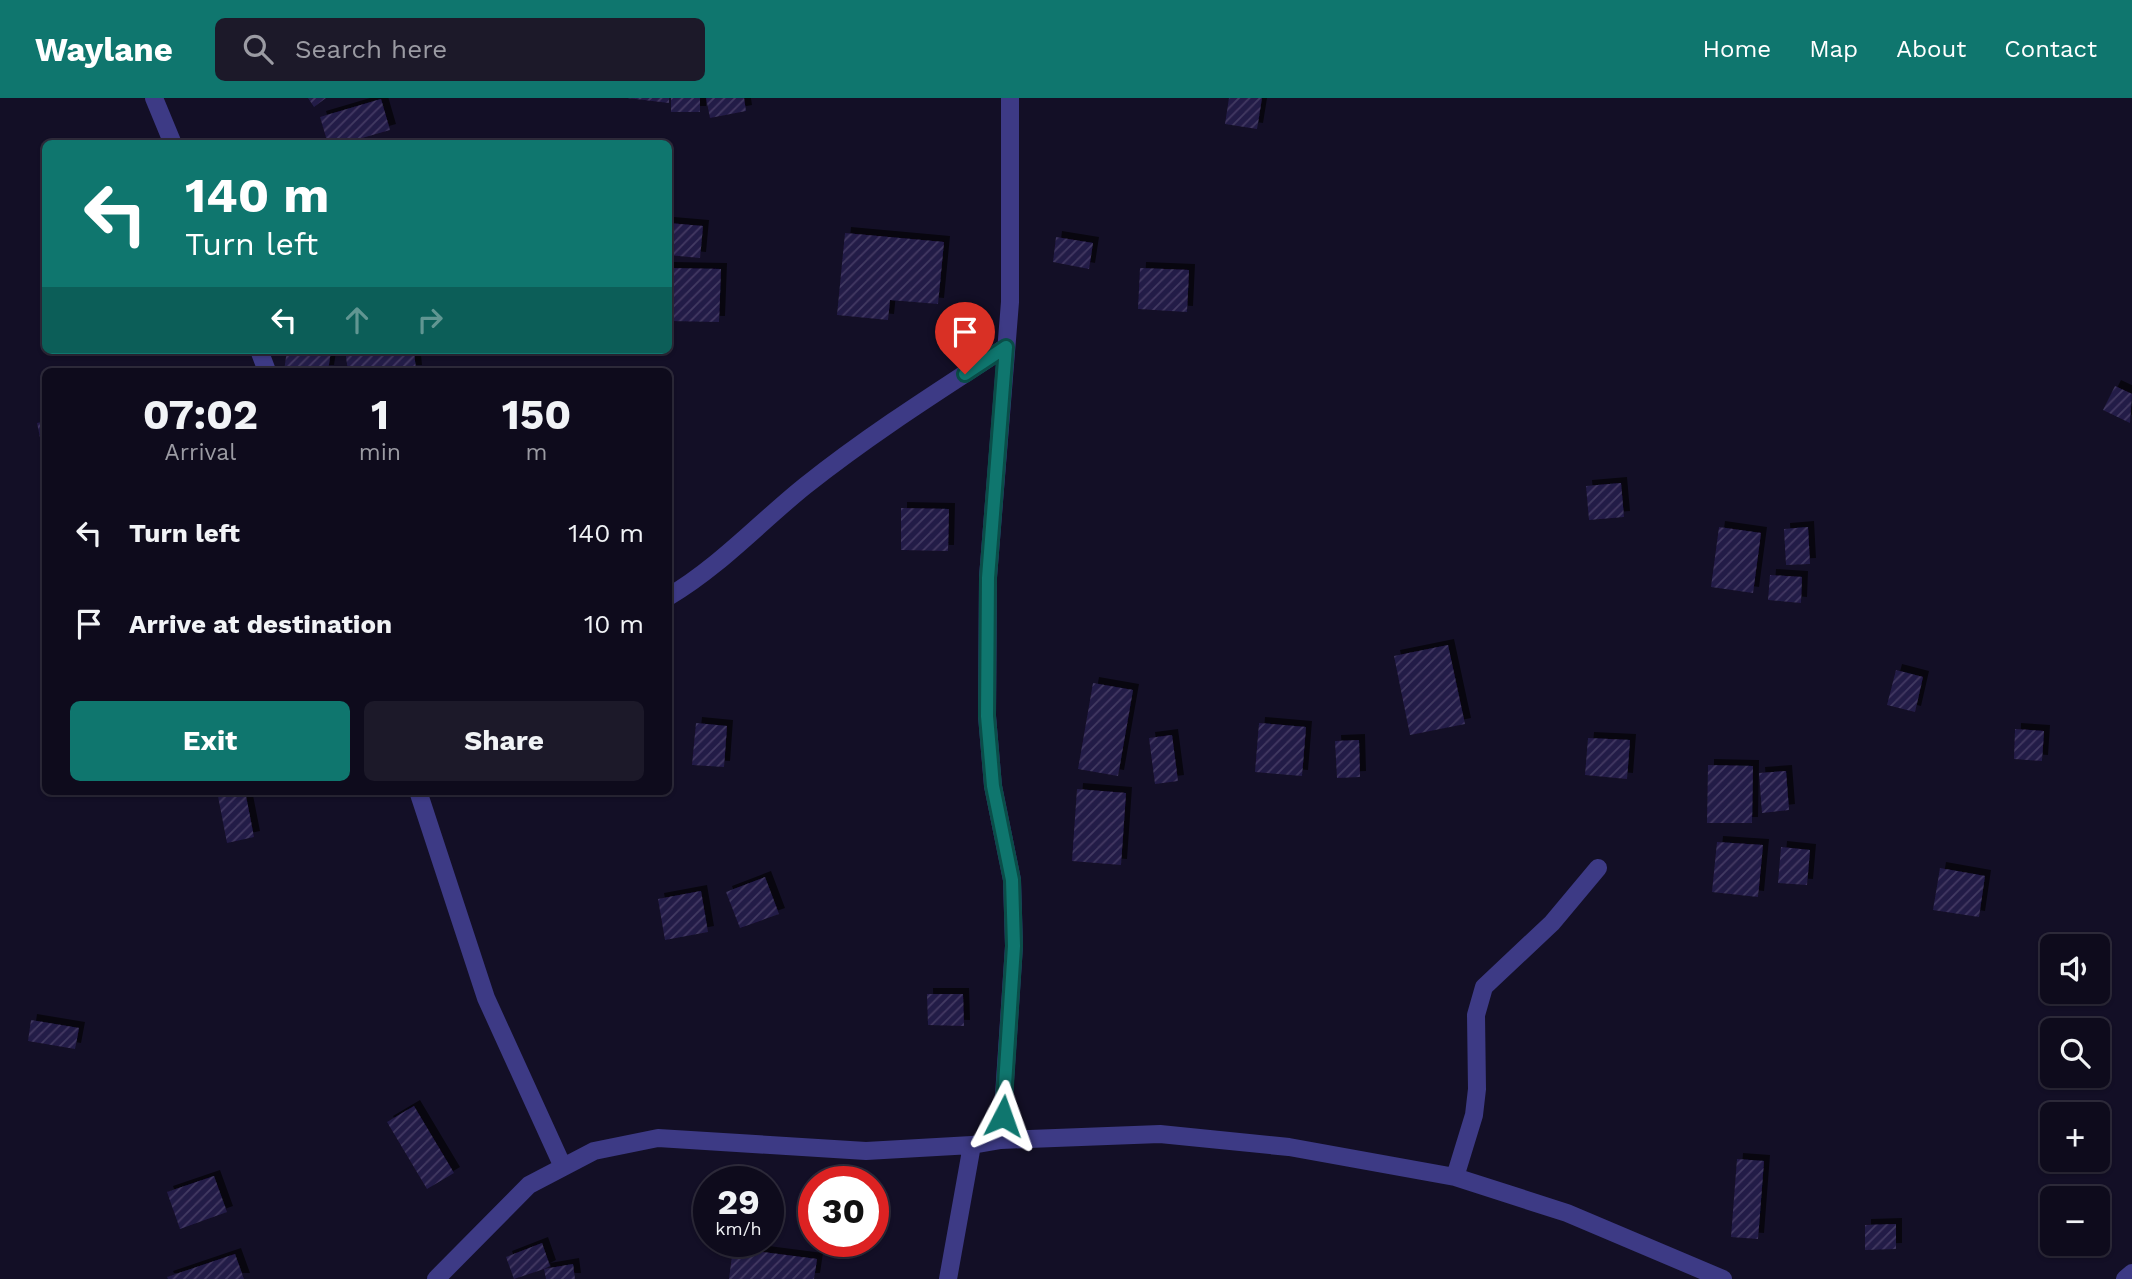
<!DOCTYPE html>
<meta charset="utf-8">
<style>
:root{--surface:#0e0b1c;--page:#1c1929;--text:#f1f3f6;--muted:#9b9ba3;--line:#2e2b3b;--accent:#0f766e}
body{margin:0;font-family:"Work Sans",sans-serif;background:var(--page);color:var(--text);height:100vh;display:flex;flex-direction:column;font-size:26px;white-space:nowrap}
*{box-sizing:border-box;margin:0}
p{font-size:23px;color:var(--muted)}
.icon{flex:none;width:38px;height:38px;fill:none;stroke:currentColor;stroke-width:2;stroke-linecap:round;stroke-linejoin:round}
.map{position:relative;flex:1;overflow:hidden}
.details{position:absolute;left:42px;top:270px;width:630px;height:427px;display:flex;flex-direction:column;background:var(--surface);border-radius:10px;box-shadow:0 2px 5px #0004,0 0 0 2px var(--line)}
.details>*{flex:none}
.banner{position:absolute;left:42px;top:42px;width:630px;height:214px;border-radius:10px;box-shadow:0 2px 5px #0004,0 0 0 2px var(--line);background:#0f766e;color:#fff;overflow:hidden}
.fabs{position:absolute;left:2040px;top:836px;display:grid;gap:14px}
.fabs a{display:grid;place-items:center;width:70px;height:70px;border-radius:10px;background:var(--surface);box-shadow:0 2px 5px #0004,0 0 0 2px var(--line);font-size:35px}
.speed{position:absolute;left:693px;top:1068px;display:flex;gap:14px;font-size:35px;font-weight:700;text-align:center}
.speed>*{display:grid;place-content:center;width:91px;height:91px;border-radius:50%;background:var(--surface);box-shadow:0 2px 5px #0004,0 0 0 2px var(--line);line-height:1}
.speed small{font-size:18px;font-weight:400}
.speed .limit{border:10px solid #d22;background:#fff;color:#111}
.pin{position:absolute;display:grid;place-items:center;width:60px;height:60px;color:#fff;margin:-72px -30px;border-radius:50% 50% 50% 0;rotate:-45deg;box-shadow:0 0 7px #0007}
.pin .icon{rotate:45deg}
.me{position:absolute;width:77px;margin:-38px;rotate:4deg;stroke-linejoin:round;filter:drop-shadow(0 0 5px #0008)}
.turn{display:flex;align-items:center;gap:24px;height:147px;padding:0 28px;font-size:32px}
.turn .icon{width:91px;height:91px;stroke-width:2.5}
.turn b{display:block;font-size:49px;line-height:60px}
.lanes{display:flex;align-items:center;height:66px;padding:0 28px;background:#0003;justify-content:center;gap:35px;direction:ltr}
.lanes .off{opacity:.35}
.eta{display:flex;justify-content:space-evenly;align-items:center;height:119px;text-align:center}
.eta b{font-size:42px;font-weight:700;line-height:49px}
.action{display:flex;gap:14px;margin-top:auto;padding:14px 28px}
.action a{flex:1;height:80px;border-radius:10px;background:var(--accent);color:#fff;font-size:28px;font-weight:700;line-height:80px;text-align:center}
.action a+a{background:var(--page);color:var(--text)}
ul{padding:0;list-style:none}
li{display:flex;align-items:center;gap:21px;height:91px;padding:0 28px}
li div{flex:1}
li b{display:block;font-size:26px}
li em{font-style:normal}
header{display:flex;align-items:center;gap:42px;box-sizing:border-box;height:98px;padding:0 35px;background:var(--accent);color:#fff}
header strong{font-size:33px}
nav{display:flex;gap:38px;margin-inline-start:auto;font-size:24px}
.search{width:490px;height:63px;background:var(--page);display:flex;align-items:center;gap:18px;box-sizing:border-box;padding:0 24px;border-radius:10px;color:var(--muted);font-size:26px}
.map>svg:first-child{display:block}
</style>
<header>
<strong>Waylane</strong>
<div class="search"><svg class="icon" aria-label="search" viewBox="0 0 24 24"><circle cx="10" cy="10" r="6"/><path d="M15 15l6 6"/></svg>Search here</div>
<nav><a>Home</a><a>Map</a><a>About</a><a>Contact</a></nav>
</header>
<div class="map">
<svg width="2132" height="1181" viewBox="0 0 2132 1181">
<defs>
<pattern id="building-hatch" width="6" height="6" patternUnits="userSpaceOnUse" patternTransform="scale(1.75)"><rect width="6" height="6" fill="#241b47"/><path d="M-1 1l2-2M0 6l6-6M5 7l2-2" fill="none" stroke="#433b63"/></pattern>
<filter id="shadow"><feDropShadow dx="6" dy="-6" stdDeviation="0" flood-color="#0009"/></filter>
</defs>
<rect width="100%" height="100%" fill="#130f26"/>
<path fill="url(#building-hatch)" filter="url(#shadow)" d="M308,0H326L314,9Z
M627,0H669V5Z
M671,0H700V14H671Z
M706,0H744L746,13L710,20Z
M1229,0H1262L1257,31L1225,26Z
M381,1L390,32L341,46H328L320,19Z
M668,125L703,128L700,160L668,157Z
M845,135L944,144L938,206L890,202L888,222L837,217Z
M1056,139L1093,145L1089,171L1053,164Z
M668,170L721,171L719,224L668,223Z
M1140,170L1189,172L1187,214L1138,211Z
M287,252L331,253L328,273H284Z
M345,252H414L416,273H348Z
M2115,288L2132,296L2130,325L2103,312Z
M46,323V359H44L37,325Z
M1621,385L1624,419L1589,422L1586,388Z
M901,410L949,411L948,453L901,452Z
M1719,429L1761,435L1753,495L1711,489Z
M1808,429L1810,466L1786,467L1784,431Z
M1770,477L1802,479L1801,505L1768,502Z
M1448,547L1465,626L1410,637L1394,558Z
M1896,572L1923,579L1915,614L1887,607Z
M1093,585L1133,592L1118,678L1078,671Z
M696,625L727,628L724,669L692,667Z
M1259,625L1306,629L1302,678L1255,674Z
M2015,631L2044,633L2042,663L2014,661Z
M1172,637L1178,683L1155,686L1149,640Z
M1588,640L1630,642L1627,681L1585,677Z
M1359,642L1360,679L1337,680L1335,643Z
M1708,667L1753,668L1752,725H1707Z
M1786,673L1789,712L1762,715L1759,675Z
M1077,691L1126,695L1121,767L1072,763Z
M217,693H245L254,739L227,745Z
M1717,744L1763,747L1758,799L1712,794Z
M1781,749L1810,752L1807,787L1778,785Z
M1940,770L1985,778L1979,819L1933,812Z
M765,779L779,816L740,830L726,794Z
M701,793L708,834L665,842L658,801Z
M927,896H963L964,928L928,927Z
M31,922L79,930L75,951L28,943Z
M414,1008L454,1075L427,1091L387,1024Z
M1737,1061L1764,1063L1758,1141L1731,1139Z
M214,1078L227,1114L180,1131L167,1094Z
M1896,1126V1151L1865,1152V1127Z
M542,1145L550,1168L544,1171L573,1166L575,1181H546L544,1171L514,1181L506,1159Z
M733,1150L817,1161L814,1181H729Z
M235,1156L244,1181H168L167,1179Z"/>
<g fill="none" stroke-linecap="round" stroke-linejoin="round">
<path stroke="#3d3a85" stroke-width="18" d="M154,0L173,46
M259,252L267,273
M668,499C719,469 759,425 805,388C869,337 937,294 1006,249
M418,693L486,900L563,1069
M1001,1042L1014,848L1012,782L993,688L987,618L988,479L1010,204V0
M1455,1079L1474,1017L1477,991L1476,917L1484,889L1552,825L1598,770
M436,1181L529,1087L594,1053L658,1040L866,1053L972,1047L1001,1042L1160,1036L1289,1049L1455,1079L1567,1115L1723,1181
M948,1181L972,1047
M2125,1181L2132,1175"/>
</g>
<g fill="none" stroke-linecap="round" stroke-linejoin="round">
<defs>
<path id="route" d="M965,276L1006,249L988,480L987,618L993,688L1012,782L1014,848L1003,1018"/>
</defs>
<use href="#route" stroke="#0a4d48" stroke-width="18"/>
<use href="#route" stroke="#0f766e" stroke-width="12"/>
</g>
</svg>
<div class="fabs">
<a><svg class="icon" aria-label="sound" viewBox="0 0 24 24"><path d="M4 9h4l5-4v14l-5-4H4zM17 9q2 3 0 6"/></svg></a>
<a><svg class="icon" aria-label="search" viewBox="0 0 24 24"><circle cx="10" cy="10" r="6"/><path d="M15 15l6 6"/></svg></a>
<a>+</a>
<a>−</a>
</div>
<div class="speed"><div>29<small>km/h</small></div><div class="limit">30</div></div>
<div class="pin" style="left:965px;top:276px;background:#d93025"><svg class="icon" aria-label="arrive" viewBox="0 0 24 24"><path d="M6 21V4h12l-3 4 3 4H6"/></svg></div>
<svg class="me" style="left:1003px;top:1018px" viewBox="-20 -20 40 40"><path d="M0-17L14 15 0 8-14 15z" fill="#0f766e" stroke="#fff" stroke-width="4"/></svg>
<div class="banner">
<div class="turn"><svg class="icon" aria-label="left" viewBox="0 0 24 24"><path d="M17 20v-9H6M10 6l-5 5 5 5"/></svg><div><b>140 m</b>Turn left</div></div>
<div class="lanes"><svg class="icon" aria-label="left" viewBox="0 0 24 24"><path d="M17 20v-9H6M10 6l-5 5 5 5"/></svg><svg class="icon off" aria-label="ahead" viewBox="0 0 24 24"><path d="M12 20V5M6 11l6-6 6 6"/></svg><svg class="icon off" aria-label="right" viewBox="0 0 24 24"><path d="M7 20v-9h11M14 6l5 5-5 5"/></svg></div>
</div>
<section class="details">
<div class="eta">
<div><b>07:02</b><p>Arrival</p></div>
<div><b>1</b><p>min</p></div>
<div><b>150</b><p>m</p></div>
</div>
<ul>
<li><svg class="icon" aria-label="left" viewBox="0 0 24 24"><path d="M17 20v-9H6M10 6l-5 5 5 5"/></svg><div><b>Turn left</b></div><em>140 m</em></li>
<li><svg class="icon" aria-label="arrive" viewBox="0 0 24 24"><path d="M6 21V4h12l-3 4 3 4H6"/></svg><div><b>Arrive at destination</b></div><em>10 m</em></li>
</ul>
<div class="action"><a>Exit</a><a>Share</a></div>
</section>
</div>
